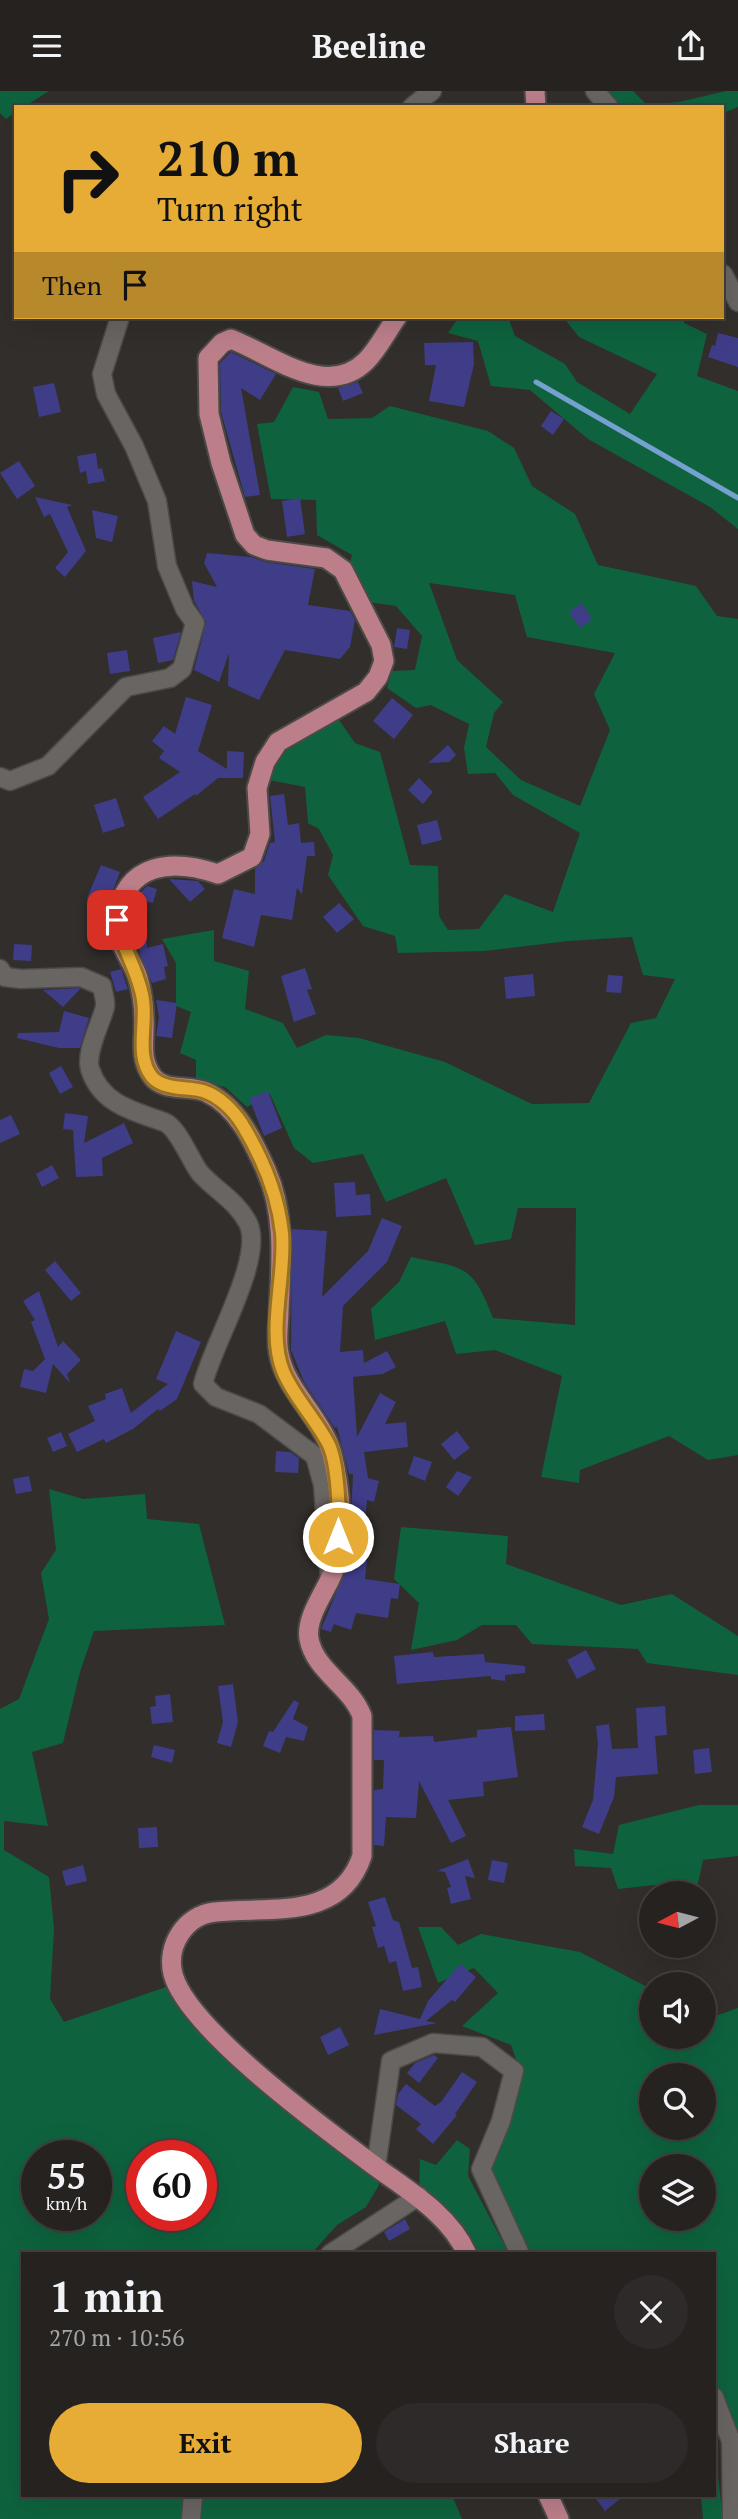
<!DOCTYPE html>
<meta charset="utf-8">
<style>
:root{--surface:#252220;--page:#2d2a29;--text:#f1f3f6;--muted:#a3a4a5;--line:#423f3e;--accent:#e6ac36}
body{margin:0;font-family:"PT Serif",serif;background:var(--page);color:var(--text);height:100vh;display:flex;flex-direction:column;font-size:26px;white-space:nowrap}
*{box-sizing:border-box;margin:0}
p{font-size:23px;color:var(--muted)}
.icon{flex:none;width:38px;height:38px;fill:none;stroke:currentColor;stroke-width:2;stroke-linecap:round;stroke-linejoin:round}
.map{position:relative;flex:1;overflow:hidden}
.details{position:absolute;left:21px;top:2161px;width:695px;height:245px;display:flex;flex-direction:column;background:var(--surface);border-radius:0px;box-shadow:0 7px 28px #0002,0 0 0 2px var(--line)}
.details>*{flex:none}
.top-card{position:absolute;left:14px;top:14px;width:710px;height:214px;border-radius:0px;box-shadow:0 7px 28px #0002,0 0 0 2px var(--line);background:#e6ac36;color:#111;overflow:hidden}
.needle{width:46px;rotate:263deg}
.tools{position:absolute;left:639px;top:1790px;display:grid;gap:14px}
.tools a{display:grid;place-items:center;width:77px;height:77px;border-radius:50%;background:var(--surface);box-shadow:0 7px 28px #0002,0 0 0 2px var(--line);font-size:35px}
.speed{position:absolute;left:21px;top:2049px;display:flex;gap:14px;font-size:35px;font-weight:700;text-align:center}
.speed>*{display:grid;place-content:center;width:91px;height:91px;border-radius:50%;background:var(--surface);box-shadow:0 7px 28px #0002,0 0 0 2px var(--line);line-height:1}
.speed small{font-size:18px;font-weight:400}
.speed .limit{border:10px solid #d22;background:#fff;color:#111}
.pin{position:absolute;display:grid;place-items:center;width:60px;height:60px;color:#fff;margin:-30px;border-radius:14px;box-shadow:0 4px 10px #0006}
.me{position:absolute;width:77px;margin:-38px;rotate:0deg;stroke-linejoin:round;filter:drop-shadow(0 0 5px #0008)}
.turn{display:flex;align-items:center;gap:24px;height:147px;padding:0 28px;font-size:32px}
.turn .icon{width:91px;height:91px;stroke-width:2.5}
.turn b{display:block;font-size:49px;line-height:60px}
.then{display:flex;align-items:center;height:66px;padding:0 28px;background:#0003;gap:14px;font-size:26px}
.round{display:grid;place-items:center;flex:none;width:74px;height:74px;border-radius:37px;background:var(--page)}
.head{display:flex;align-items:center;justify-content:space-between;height:119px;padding:0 28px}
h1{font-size:42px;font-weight:700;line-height:52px}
.action{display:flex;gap:14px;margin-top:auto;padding:14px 28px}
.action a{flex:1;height:80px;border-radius:42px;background:var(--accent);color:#111;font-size:28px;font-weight:700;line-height:80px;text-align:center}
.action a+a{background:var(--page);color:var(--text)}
header{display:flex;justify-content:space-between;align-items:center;height:91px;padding:0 28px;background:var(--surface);font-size:32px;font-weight:700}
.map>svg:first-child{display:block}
</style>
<header><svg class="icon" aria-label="menu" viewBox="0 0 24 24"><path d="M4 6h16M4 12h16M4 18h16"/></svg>Beeline<svg class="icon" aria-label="share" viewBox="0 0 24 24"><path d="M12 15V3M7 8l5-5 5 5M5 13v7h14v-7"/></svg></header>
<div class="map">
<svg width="738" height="2428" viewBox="0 0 738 2428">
<rect width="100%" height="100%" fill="#312e2b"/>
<path fill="#0e633e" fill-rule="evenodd" d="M0,0H49L24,16H16V21L6,28L0,22Z
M608,0H633L647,14L679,11L726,0H738V16L723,22V16H623Z
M459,226H508L515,245L565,273L577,291L630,323L657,283L579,246L563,226H685L684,232L707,243L697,285L738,300V438L710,416L588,348L530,299L491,295L478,250L448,242Z
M293,296L319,301L328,328L372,327L390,315L488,340L514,357L532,395L575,423L598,474L696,495L717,525L738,528V1364L708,1369L669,1345L580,1379L579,1392L541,1386L562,1285L495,1259L456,1263L445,1230L375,1249L371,1218L399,1191L411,1166C465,1177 472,1173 493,1227L575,1234L576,1117H518L511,1148L475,1154L446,1087L386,1111L363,1063L313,1072L294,1057L270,1003L247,1016L225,996L196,990V969L180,962L191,921L176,915V872L162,848L214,839V870L249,880L245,918L283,932L297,957L326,944L359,947L445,971L532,1013L589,1012L631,932L656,927L675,888L643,884L632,846L568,850L484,860L398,862L395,845L363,835L328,784L333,764L319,738L308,732L305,696L269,689C285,648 302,646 339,629L355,652L380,661L410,774L438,775L439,825L448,839L479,838L505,803L553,821L580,742L513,704L495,682L468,683L464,657L469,633L431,614L416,617L387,597L392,580L415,579L422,545L396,515L368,511L349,475L352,464L317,444L316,409L271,408L257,333L274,331ZM429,492L515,504L527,546L615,562L594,603L610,639L580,715L521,689L486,656L494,622L503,611L457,569Z
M49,1398L83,1408L145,1403L147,1428L199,1433L225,1534L94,1540L80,1581L63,1652L32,1661L48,1735L4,1730V1759L49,1786L54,1837L50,1908L64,1931L169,1895L255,1991L305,2036L376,2086L379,2094L366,2116L337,2134L311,2163H23V2404L186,2405V2428H0V1618L19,1608L49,1528L41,1482L56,1459ZM37,2065H96V2124H37ZM142,2065H201V2124H142Z
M401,1436L508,1445L506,1473L621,1514L672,1503L738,1545V1584L647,1572L638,1558L532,1553L516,1534H482L457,1549L411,1559L419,1512L394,1488Z
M699,1714H738V1765L703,1769L696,1802H674V1792L618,1798L611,1777L575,1775L574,1758L613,1763L619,1734Z
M418,1836H441L458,1854L481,1843L580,1861L651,1898V1946H704V1929L738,1917V2428L729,2324L714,2297V2163H527L486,2074L519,1977L511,1954L462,1935L498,1902L474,1877L438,1892ZM651,1984H704V2037H651ZM651,2076H704V2128H651Z
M457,2049L470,2058L468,2085L509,2163H475L419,2102L420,2068L436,2074Z
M714,2352L723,2428H703L701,2405L714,2404Z
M452,2404L462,2428H198L201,2405Z"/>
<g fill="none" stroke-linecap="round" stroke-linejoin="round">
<path stroke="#74a1cf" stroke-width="5" d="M536,291L738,407"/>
</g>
<path fill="#3f3d88" d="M718,242L738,247V276L708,266L712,254L715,255Z
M473,251L474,273L464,316L429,310L436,274H425L424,252Z
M231,261L276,283L260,309L241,297L260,404L245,406L221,321L220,272Z
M358,291L363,302L343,310L338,297Z
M54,292L61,321L39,326L33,296Z
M551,320L564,328L553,344L541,335Z
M96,362L98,378L102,377L105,390L88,393L86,380L80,382L77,365Z
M19,370L35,395L17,408L0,382Z
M35,406L72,414L67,416L86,460L65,486L55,477L68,461L50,423L44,426Z
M300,407L305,443L287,446L282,410Z
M92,419L118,425L112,451L96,447Z
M207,462L251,466L265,471L315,478L308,514L350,520L355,529L350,556L340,568L285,559L259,609L228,595L229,562L219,591L194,579L206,531L194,510L192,490L217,496L204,472Z
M582,512L592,528L580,537L569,521Z
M397,537L410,539L407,558L394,556Z
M181,541L173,569L158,572L153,547Z
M127,559L130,580L110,583L107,562Z
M186,606L212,614L198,660L227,678V660L244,661L243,687H218L196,705L195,703L158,728L143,706L180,681L159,667L164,660L152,650L164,635L175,643Z
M392,607L413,624L394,648L373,630Z
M448,654L456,664L449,671L428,672Z
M419,687L433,701L423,713L408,699Z
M284,703L288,734L299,732L301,752L314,751L315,765H307L302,803L297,797L292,829L261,824L254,856L222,847L234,798L255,803V778L264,770L270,752L275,751L270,705Z
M116,707L125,735L103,742L94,714Z
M437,729L442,749L422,754L417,734Z
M101,774L120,781L107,815L87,807Z
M169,788L198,790L205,798L190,811Z
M147,795L157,798L153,812L145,810L147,857L163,853L168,875L164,876L166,888L152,892L140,863L131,823L140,802Z
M339,812L354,828L337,842L323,826Z
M14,853L32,854L31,870L13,869Z
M305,877L312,898L307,899L316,923L294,931L281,885Z
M121,878L128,898L116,901L110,881Z
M533,883L535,905L506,908L504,886Z
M608,884L623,885L621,902L606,901Z
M80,898L63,916L43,899L79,897Z
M156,909L177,912L172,947L156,945L159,926Z
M64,920L89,927L80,957H59L17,947L18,942L59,941Z
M61,975L73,996L60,1003L49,982Z
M268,1000L282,1037L264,1045L249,1007Z
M65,1022L88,1025L84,1052L124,1032L133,1052L102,1067L103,1085L76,1086L73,1039L63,1038Z
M11,1024L20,1043L0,1052V1029Z
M52,1074L59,1087L42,1096L36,1083Z
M355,1091L356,1104L370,1103L371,1124L336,1126L334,1092Z
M382,1127L402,1135L387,1171L343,1215L340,1261L363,1259L364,1272L387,1260L396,1276L383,1283L353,1286L357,1346L380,1302L396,1311L385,1333L406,1331L408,1356L364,1361L368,1387L379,1390L374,1411L367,1409L362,1467L367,1469L365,1488L400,1493L398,1508L391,1507L388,1527L356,1522L351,1539L334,1533L331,1541L321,1538L349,1471L353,1383H349L337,1336L335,1337L304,1291L291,1259L292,1138L327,1140L322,1206L368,1160Z
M55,1170L81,1202L71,1210L45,1179Z
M39,1200L58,1256L63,1250L81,1269L67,1283L70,1292L53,1273L46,1302L20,1296L24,1278L33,1280L45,1268L31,1231L35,1229L23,1210Z
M176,1240L201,1251L177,1308L160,1320L158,1318L133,1338L106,1352L104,1348L77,1361L68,1343L95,1330L88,1315L106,1308L105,1303L122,1297L131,1322L168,1293L156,1288Z
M457,1340L470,1357L454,1369L441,1353Z
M61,1341L67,1355L53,1361L47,1347Z
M276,1360L290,1361L299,1367L298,1382L275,1381Z
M414,1365L432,1371L425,1390L408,1383Z
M457,1380L472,1386L458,1405L446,1396Z
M29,1385L32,1400L16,1403L13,1388Z
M586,1559L596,1578L577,1588L567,1569Z
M433,1561L434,1566L484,1563L485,1571L525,1575V1582L505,1584V1590L491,1588V1585L397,1593L394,1565Z
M233,1593L238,1631L231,1656L217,1652L223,1631L218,1595Z
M170,1603L173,1631L152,1633L150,1616L156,1615L155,1605Z
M294,1609L299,1612L293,1628L308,1636L304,1650L286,1646L280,1662L263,1655L269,1640L273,1641Z
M665,1615L667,1644L655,1645L658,1683L616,1686L614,1706L599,1743L582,1736L593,1709L598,1653L596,1635L609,1633L612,1658L638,1657L636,1617Z
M544,1623L545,1639L515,1640V1625Z
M511,1636L518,1686L483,1691L484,1705L448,1709L466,1745L451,1752L419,1690L416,1727L386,1726L384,1755L374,1754V1699L383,1698L384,1669H374V1639L400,1640L399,1646L433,1645L434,1651L477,1646V1639Z
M154,1654L175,1659L172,1672L151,1666Z
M709,1657L712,1681L695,1683L693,1659Z
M157,1736L158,1756L139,1757L138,1737Z
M468,1768L475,1787L465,1785L471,1808L451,1813L447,1797L451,1796L445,1781L437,1780Z
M492,1769L508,1772L504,1792L488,1789Z
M83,1774L87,1790L66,1795L62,1780Z
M385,1806L393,1829L399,1831L412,1877L418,1876L422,1896L403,1900L396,1870L389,1872L384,1855L378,1857L372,1836L376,1835L368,1811Z
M460,1873L476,1886L455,1911L452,1909L426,1930L437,1932L374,1944L380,1918L420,1928L428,1910Z
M340,1936L349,1954L328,1964L320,1946Z
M434,1964L438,1967L419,1992L407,1982L415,1972Z
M462,1981L477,1991L455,2023L457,2024L433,2053L416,2038L421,2033L396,2014L398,2003L406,1993L435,2015L441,2011Z
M405,2128L410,2138L389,2150L384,2141Z
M593,2404H625L605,2420Z"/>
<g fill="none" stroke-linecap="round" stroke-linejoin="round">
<defs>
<path id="minor" d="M595,0L609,16
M412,16L432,0
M723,183L738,211
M0,686L10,690L48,675L126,596L170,587L182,578L195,532L185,518L167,475L157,410L134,355L106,303L102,283L120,226
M0,878L5,886L21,888L81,886L102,895C103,902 106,910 105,916C101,932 85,962 90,978C101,1013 133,1020 164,1031C178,1036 190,1069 200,1082C215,1099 237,1110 248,1132C265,1167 212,1254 203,1293L216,1306L259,1323L315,1365L323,1394L330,1490
M376,2076L391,1970L433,1952L482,1956L514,1980L501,2030L481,2078L520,2163
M330,2163L419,2105
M714,2306L731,2350L732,2428
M191,2428L193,2404"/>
<path id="primary" d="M535,0L536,16
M397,226C387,240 378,258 366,270C327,309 272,264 231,248L222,252L208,267L209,323L221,372L245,444L254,454L267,459L326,467L343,479L381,554L384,570L378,586L366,601L278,651L265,671L257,697L260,743L252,766L218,783C173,768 125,770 117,828C114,849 132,868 138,887C142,901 144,915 144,929C145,949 139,967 152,985C163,1001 190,994 206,1001C237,1015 253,1050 266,1079C286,1124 281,1172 279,1220C279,1233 276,1249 279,1262C285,1297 316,1321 329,1354C335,1368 340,1405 340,1422C340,1437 340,1459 336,1474C329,1497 305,1524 309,1548C315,1580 351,1595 362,1625V1765C340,1831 269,1815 215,1821C185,1824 166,1855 173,1883C187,1938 328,2040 376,2076C409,2100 450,2124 467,2163
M548,2404L559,2428"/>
</defs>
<use href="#minor" stroke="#4c4a48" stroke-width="21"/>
<use href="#primary" stroke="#4c4a48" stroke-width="23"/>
<use href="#minor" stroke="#686562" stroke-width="18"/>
<use href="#primary" stroke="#bc7f8a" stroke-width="19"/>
</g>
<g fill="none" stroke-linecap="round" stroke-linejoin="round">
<defs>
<path id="route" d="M117,829C121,857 139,880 143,909C147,934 135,965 152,986C163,999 188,996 203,1000C219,1005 233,1019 242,1033C262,1066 278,1104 282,1142C286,1184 267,1240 283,1280C293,1305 315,1327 328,1352C338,1371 340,1423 338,1446"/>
</defs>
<use href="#route" stroke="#967023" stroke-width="18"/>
<use href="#route" stroke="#e6ac36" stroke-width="12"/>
</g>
</svg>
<div class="tools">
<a><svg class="needle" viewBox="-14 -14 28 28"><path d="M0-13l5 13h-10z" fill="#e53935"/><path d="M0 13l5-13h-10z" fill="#a3a4a5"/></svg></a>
<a><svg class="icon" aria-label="sound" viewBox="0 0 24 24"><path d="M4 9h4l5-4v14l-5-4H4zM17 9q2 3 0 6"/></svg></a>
<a><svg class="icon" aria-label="search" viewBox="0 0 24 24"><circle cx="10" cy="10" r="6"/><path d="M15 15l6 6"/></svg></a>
<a><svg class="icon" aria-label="layers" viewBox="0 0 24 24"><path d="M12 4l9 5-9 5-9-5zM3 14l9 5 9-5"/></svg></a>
</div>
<div class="speed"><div>55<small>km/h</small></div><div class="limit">60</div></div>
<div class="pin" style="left:117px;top:829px;background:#d93025"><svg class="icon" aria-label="arrive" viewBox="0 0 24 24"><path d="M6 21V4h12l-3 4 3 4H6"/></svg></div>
<svg class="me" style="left:338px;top:1446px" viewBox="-20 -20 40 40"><circle r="17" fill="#e6ac36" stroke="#fff" stroke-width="3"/><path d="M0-11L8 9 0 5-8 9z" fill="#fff"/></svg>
<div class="top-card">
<div class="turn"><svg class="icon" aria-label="right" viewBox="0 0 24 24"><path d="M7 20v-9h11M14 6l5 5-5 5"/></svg><div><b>210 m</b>Turn right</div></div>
<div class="then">Then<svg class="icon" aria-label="arrive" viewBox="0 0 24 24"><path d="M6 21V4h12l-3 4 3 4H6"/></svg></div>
</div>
<section class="details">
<div class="head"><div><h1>1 min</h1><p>270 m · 10:56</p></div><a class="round"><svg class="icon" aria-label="close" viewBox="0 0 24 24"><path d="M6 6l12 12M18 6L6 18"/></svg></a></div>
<div class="action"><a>Exit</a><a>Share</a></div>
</section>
</div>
